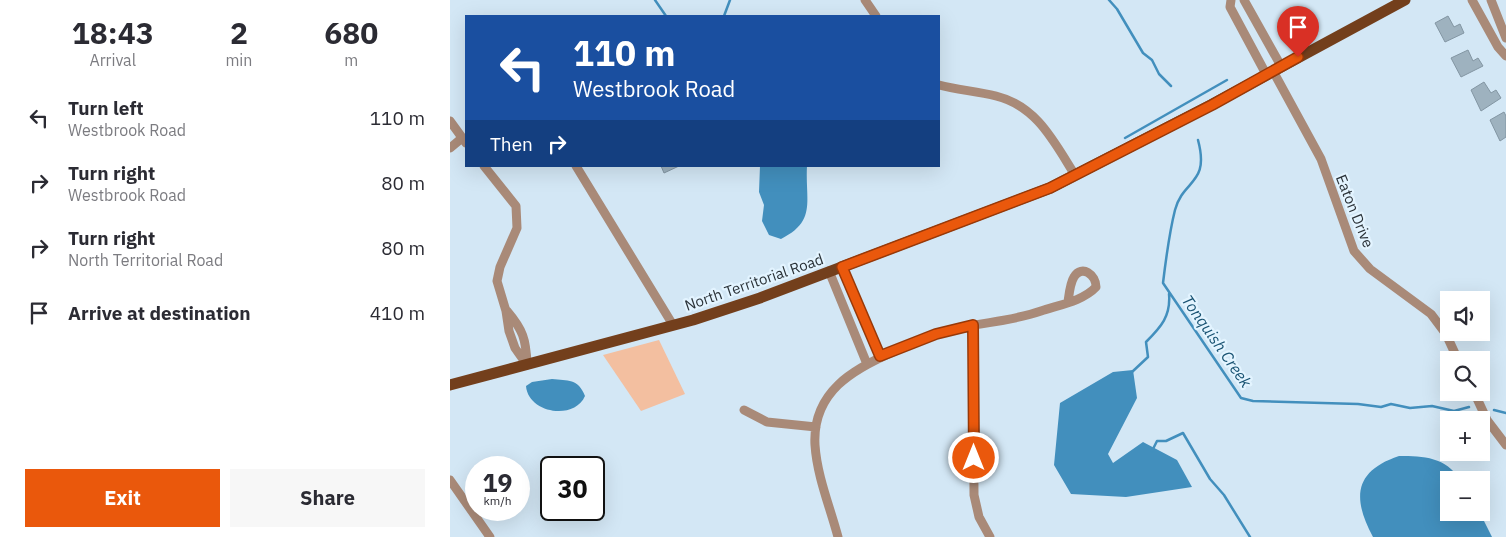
<!DOCTYPE html>
<meta charset="utf-8">
<style>
:root{--surface:#fff;--page:#f7f7f7;--text:#2b2b33;--muted:#7c7c81;--accent:#ea580c}
body{margin:0;font-family:"IBM Plex Sans",sans-serif;background:var(--page);color:var(--text);height:100vh;display:flex;flex-direction:column;font-size:19px;white-space:nowrap}
*{box-sizing:border-box;margin:0}
p{font-size:16px;color:var(--muted)}
.icon{flex:none;width:28px;height:28px;fill:none;stroke:currentColor;stroke-width:2;stroke-linecap:round;stroke-linejoin:round}
.map{position:relative;flex:1;overflow:hidden}
.panel{display:flex;flex-direction:column;background:var(--surface);width:450px}
.panel>*{flex:none}
.top-card{position:absolute;left:15px;top:15px;width:475px;height:152px;border-radius:0px;box-shadow:0 5px 20px #0002;background:#1a4fa0;color:#fff;overflow:hidden}
.tools{position:absolute;left:990px;top:291px;display:grid;gap:10px}
.tools a{display:grid;place-items:center;width:50px;height:50px;border-radius:0px;background:var(--surface);box-shadow:0 5px 20px #0002;font-size:25px}
.speed{position:absolute;left:15px;top:456px;display:flex;gap:10px;font-size:25px;font-weight:700;text-align:center}
.speed>*{display:grid;place-content:center;width:65px;height:65px;border-radius:50%;background:var(--surface);box-shadow:0 5px 20px #0002;line-height:1}
.speed small{font-size:12px;font-weight:400}
.speed .limit{border:2px solid #111;border-radius:8px;background:#fff;color:#111}
.pin{position:absolute;display:grid;place-items:center;width:42px;height:42px;color:#fff;margin:-51px -21px;border-radius:50% 50% 50% 0;rotate:-45deg;box-shadow:0 0 5px #0007}
.pin .icon{rotate:45deg}
.me{position:absolute;width:55px;margin:-28px;rotate:0deg;stroke-linejoin:round;filter:drop-shadow(0 0 4px #0008)}
.turn{display:flex;align-items:center;gap:18px;height:105px;padding:0 25px;font-size:22px}
.turn .icon{width:65px;height:65px;stroke-width:2.5}
.turn b{display:block;font-size:35px;line-height:42px}
.then{display:flex;align-items:center;height:48px;padding:0 25px;background:#0003;gap:10px;font-size:19px}
.eta{display:flex;justify-content:space-evenly;align-items:center;height:85px;text-align:center}
.eta b{font-size:30px;font-weight:700;line-height:35px}
.primary-button{display:flex;gap:10px;margin-top:auto;padding:10px 25px}
.primary-button a{flex:1;height:58px;border-radius:0px;background:var(--accent);color:#fff;font-size:20px;font-weight:700;line-height:58px;text-align:center}
.primary-button a+a{background:var(--page);color:var(--text)}
ul{padding:0;list-style:none}
li{display:flex;align-items:center;gap:15px;height:65px;padding:0 25px}
li div{flex:1}
li b{display:block;font-size:19px}
li em{font-style:normal}
main{display:flex;flex:1;min-height:0}
.map>svg:first-child{display:block}
</style>
<main>
<section class="panel">
<div class="eta">
<div><b>18:43</b><p>Arrival</p></div>
<div><b>2</b><p>min</p></div>
<div><b>680</b><p>m</p></div>
</div>
<ul>
<li><svg class="icon" aria-label="left" viewBox="0 0 24 24"><path d="M17 20v-9H6M10 6l-5 5 5 5"/></svg><div><b>Turn left</b><p>Westbrook Road</p></div><em>110 m</em></li>
<li><svg class="icon" aria-label="right" viewBox="0 0 24 24"><path d="M7 20v-9h11M14 6l5 5-5 5"/></svg><div><b>Turn right</b><p>Westbrook Road</p></div><em>80 m</em></li>
<li><svg class="icon" aria-label="right" viewBox="0 0 24 24"><path d="M7 20v-9h11M14 6l5 5-5 5"/></svg><div><b>Turn right</b><p>North Territorial Road</p></div><em>80 m</em></li>
<li><svg class="icon" aria-label="arrive" viewBox="0 0 24 24"><path d="M6 21V4h12l-3 4 3 4H6"/></svg><div><b>Arrive at destination</b></div><em>410 m</em></li>
</ul>
<div class="primary-button"><a>Exit</a><a>Share</a></div>
</section>
<div class="map">
<svg width="1056" height="537" viewBox="0 0 1056 537">
<rect width="100%" height="100%" fill="#d3e7f5"/>
<path fill="#f3bfa0" d="M209,340L235,394L191,411L153,355Z"/>
<path fill="#428fbd" d="M310,166H357C355,201 367,221 331,239L319,235L312,221L314,205L309,192Z
M683,370L687,398L658,454L663,463L693,442L727,460L742,487L676,497L621,494L604,465L610,403L663,372Z
M102,379C118,381 128,378 135,396C124,421 78,413 76,386L82,382Z
M949,456C974,456 996,457 1010,480H999V512L1030,513L1042,537H923C902,498 904,471 949,456Z"/>
<g fill="none" stroke-linecap="round" stroke-linejoin="round">
<path stroke="#428fbd" stroke-width="2.5" d="M205,0L216,16
M659,0L667,9L693,53L702,60L709,74L721,86
M274,16L280,0
M675,138L777,80
M748,140C760,185 733,179 725,210C719,234 716,258 713,283L791,398L803,401L908,404L931,407L941,404L960,408L982,406L1004,411L1019,407
M682,372L698,357L696,342C711,327 721,316 719,294
M1044,410L1056,413
M702,451L707,441H716L733,433L760,479L774,495L800,537"/>
</g>
<path fill="#9eb2bf" stroke="#8396a3" d="M998,16L1004,27L1010,24L1014,33L995,42L985,23Z
M1018,50L1023,61L1028,58L1033,66L1011,77L1001,58Z
M1034,82L1041,93L1046,90L1051,98L1031,111L1021,90Z
M1054,112L1056,116V137L1050,141L1040,120Z
M211,166H229L214,173Z"/>
<g fill="none" stroke-linecap="round" stroke-linejoin="round">
<path stroke="#a98a78" stroke-width="9" d="M415,0L426,16
M781,0L780,7L816,74
M794,0L831,66
M1022,0L1048,47L1056,56
M1041,0L1056,38
M823,71L871,159L904,251L920,269L981,314L996,334L1008,360
M489,85C507,90 527,91 546,96C587,106 604,142 625,175
M0,121L16,143
M0,148L12,138
M34,166L66,206L67,228L50,267L47,281L56,311L59,331L65,348L77,365
M126,166L223,325
M392,267L430,356
M379,271L417,364
M57,311C73,330 76,339 77,364
M523,325L524,495L529,517L540,537
M1024,392L1037,420L1056,445
M294,410L317,422L366,427
M0,480L40,537
M388,537C380,507 367,476 365,445C362,392 403,369 445,351C464,342 484,333 505,329C534,322 563,321 591,311C609,305 633,301 646,287C646,275 632,264 624,277C620,283 619,295 618,302"/>
<path stroke="#733f1c" stroke-width="11" d="M0,385L243,320L310,298L600,188L761,105L955,0"/>
</g>
<g fill="none" stroke-linecap="round" stroke-linejoin="round">
<defs>
<path id="route" d="M524,458L523,325L486,334L430,356L392,267L600,188L762,105L848,57"/>
</defs>
<use href="#route" stroke="#983908" stroke-width="12"/>
<use href="#route" stroke="#ea580c" stroke-width="9"/>
</g>
<g text-anchor="middle" dominant-baseline="central" stroke-width="4.5" stroke-linejoin="round" paint-order="stroke">
<g font-size="15" fill="#2a3238" stroke="#e3f4ff">
<text transform="translate(905 211) rotate(68)">Eaton Drive</text>
<text transform="translate(304 282) rotate(-19)">North Territorial Road</text>
</g>
<g font-size="16" font-style="italic" fill="#195373" stroke="#e3f4ff">
<text transform="translate(767 341) rotate(55)">Tonquish Creek</text>
</g>
</g>
</svg>
<div class="tools">
<a><svg class="icon" aria-label="sound" viewBox="0 0 24 24"><path d="M4 9h4l5-4v14l-5-4H4zM17 9q2 3 0 6"/></svg></a>
<a><svg class="icon" aria-label="search" viewBox="0 0 24 24"><circle cx="10" cy="10" r="6"/><path d="M15 15l6 6"/></svg></a>
<a>+</a>
<a>−</a>
</div>
<div class="speed"><div>19<small>km/h</small></div><div class="limit">30</div></div>
<div class="pin" style="left:848px;top:57px;background:#d93025"><svg class="icon" aria-label="arrive" viewBox="0 0 24 24"><path d="M6 21V4h12l-3 4 3 4H6"/></svg></div>
<svg class="me" style="left:524px;top:458px" viewBox="-20 -20 40 40"><circle r="17" fill="#ea580c" stroke="#fff" stroke-width="3"/><path d="M0-11L8 9 0 5-8 9z" fill="#fff"/></svg>
<div class="top-card">
<div class="turn"><svg class="icon" aria-label="left" viewBox="0 0 24 24"><path d="M17 20v-9H6M10 6l-5 5 5 5"/></svg><div><b>110 m</b>Westbrook Road</div></div>
<div class="then">Then<svg class="icon" aria-label="right" viewBox="0 0 24 24"><path d="M7 20v-9h11M14 6l5 5-5 5"/></svg></div>
</div>
</div>
</main>
